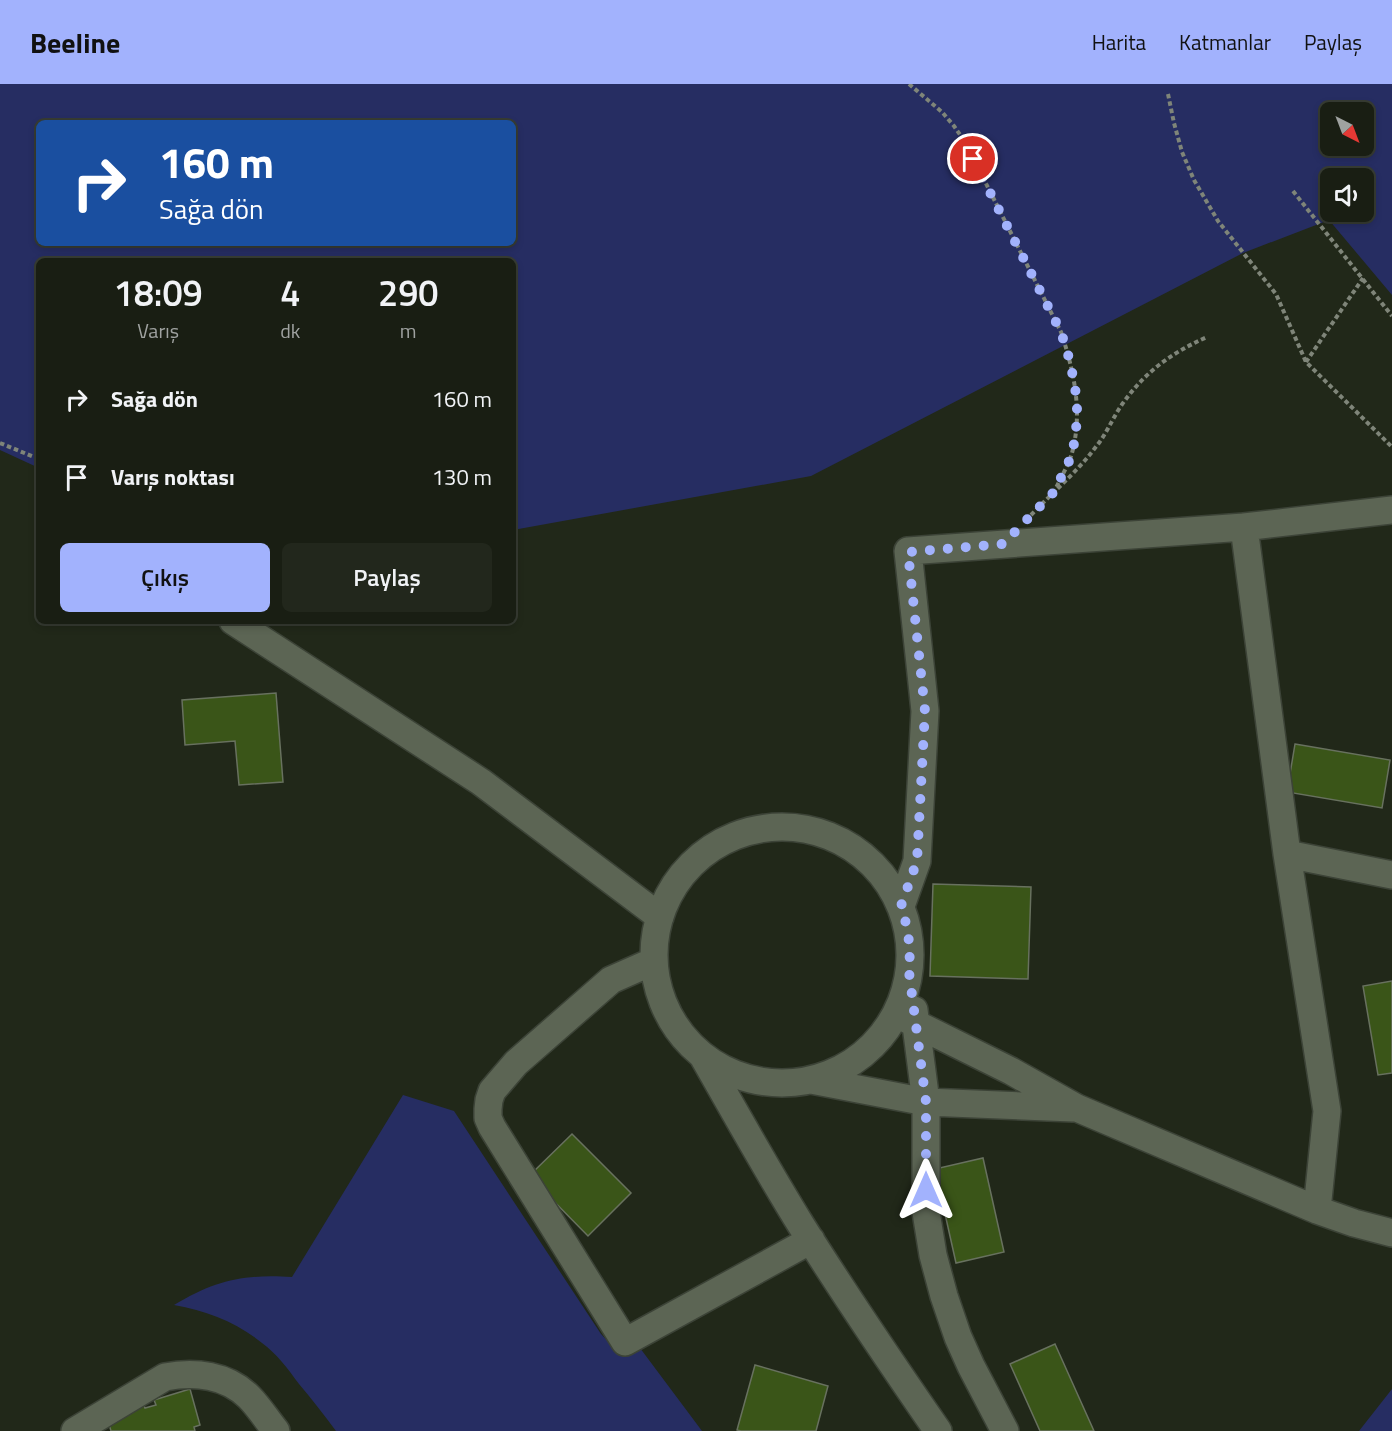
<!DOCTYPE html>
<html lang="tr">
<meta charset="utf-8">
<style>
:root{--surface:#191e13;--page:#22271c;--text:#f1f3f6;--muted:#9fa2a0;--line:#373c33;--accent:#a2b2fd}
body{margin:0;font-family:"Titillium Web",sans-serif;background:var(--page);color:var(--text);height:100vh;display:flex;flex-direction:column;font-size:22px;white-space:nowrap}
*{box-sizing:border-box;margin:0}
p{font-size:20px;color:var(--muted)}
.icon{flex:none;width:33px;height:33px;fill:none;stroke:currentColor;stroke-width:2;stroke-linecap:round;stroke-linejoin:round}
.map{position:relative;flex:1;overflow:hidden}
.details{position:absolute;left:36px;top:174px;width:480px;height:366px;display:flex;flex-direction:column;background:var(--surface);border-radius:9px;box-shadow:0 3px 9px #0003,0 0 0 2px var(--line)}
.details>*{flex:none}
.hud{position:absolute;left:36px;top:36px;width:480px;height:126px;border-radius:9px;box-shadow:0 3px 9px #0003,0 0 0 2px var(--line);background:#1a4fa0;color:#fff;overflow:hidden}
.needle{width:39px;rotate:138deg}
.buttons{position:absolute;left:1320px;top:18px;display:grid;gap:12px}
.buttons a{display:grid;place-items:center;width:54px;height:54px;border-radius:9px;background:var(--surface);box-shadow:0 3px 9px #0003,0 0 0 2px var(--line);font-size:30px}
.pin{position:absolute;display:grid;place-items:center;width:51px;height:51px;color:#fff;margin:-26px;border:3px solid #fff;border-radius:50%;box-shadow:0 2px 6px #0007}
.me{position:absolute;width:66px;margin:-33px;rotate:0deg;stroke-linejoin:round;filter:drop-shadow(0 0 4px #0008)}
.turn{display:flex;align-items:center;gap:21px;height:126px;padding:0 24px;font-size:27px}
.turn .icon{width:78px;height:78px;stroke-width:2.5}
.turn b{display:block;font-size:42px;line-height:51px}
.eta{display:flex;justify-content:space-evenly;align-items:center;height:102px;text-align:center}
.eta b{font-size:36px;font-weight:600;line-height:42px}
.primary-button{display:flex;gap:12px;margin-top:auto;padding:12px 24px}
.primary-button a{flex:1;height:69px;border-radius:9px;background:var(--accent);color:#111;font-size:24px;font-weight:600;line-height:69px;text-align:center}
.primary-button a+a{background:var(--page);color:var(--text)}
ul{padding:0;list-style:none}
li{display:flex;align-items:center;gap:18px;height:78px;padding:0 24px}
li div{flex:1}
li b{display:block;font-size:22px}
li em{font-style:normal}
header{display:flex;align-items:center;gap:36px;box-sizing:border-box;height:84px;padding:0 30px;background:var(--accent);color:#111}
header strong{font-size:28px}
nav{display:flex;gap:33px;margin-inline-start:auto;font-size:21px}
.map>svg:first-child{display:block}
</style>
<header>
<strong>Beeline</strong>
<nav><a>Harita</a><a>Katmanlar</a><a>Paylaş</a></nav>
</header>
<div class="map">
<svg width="1392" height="1347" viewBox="0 0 1392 1347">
<rect width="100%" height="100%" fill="#212819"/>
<path fill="#262d62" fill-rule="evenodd" d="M0,0H1392V211L1329,136L1243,169L811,392L513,446V177H39V384L0,366ZM1364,28V62H1330V28ZM39,39H513V159H39ZM1330,94H1364V128H1330Z
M403,1011L454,1027L601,1250L620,1270L640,1264L702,1347H336C324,1331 312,1315 299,1300C288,1285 277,1270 262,1259C236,1238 207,1227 174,1221C216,1196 244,1190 292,1193Z
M1392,1305V1347H1359Z"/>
<path fill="#3a5518" stroke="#68715f" stroke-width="1.5" d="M276,609L283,698L239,701L235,657L185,661L182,616Z
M1295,660L1390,676L1382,724L1287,708Z
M933,800L1031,803L1028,895L930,892Z
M1392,897V989L1378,991L1363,902Z
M572,1050L631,1109L588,1152L529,1092Z
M983,1074L1004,1168L956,1179L935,1085Z
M1055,1260L1094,1347H1040L1010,1280Z
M755,1281L828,1302L816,1347H741L737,1346Z
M190,1305L200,1341L194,1343L195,1347H111L106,1330L143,1319L145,1324L156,1321L154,1316Z"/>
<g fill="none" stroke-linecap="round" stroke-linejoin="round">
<defs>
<path id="street" d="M1244,443L1392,426
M233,537L481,698L660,833
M654 871a128 128 0 1 1 256 0a128 128 0 1 1-256 0Z
M1287,770L1392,791
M901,822L917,777L925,627L908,467L1244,443L1287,770L1327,1027L1317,1126
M654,877L611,896L516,979L492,1007L489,1016L488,1025V1034L492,1043L625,1258L811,1156
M914,926L926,1018V1128L933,1171L944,1212L958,1253L971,1282L1005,1347
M896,930L1011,987L1077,1024L1317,1126L1354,1139L1392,1149
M704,974C736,1030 767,1086 801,1141C845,1211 891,1279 938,1347
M811,996L926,1018L1073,1024
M75,1347L165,1293C195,1287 227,1291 249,1313C259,1323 267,1336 276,1347"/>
</defs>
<use href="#street" stroke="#3c4337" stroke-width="30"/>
<path stroke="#7f8579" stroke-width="4" stroke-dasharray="4.5 3" stroke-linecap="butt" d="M909,0L942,28L954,42L965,58L1061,248C1074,287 1083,328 1072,369C1068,382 1060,395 1054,408
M1168,10L1174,39L1182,68L1194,96L1218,137L1276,210L1306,278L1392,363
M1293,107L1392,232
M1306,278L1363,194
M0,359L39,375
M1031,431C1052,409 1077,388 1095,364C1105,352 1111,338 1119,325C1142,290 1169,270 1207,253"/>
<use href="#street" stroke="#5c6554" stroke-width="27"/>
</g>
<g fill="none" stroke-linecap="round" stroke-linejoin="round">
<path stroke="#a2b2fd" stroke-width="10" stroke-dasharray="0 18" d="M926,1106V1018L909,888L910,865L907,843L901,822L917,777L925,627L908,468L1003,460L1054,408L1072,371L1076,348L1077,325L1075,302L1069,274L1061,248L973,75"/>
</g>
</svg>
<div class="buttons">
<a><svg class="needle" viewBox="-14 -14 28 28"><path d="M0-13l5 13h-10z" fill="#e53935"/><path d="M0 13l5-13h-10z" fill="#9fa2a0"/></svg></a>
<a><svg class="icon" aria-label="sound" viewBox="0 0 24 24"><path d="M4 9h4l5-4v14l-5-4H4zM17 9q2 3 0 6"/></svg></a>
</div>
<div class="pin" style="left:973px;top:75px;background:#d93025"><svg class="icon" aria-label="arrive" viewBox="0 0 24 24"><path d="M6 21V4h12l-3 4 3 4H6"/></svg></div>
<svg class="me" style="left:926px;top:1106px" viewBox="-20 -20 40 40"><path d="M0-17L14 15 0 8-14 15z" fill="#a2b2fd" stroke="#fff" stroke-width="4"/></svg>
<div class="hud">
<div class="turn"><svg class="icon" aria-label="right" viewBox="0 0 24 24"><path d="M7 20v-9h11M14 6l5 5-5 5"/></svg><div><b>160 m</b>Sağa dön</div></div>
</div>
<section class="details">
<div class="eta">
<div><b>18:09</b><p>Varış</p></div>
<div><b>4</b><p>dk</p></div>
<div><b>290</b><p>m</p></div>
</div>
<ul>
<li><svg class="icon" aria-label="right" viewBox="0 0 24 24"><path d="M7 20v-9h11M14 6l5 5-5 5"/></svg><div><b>Sağa dön</b></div><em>160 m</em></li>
<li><svg class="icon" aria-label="arrive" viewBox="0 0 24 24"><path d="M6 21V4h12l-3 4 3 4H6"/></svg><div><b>Varış noktası</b></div><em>130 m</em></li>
</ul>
<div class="primary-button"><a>Çıkış</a><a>Paylaş</a></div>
</section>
</div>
